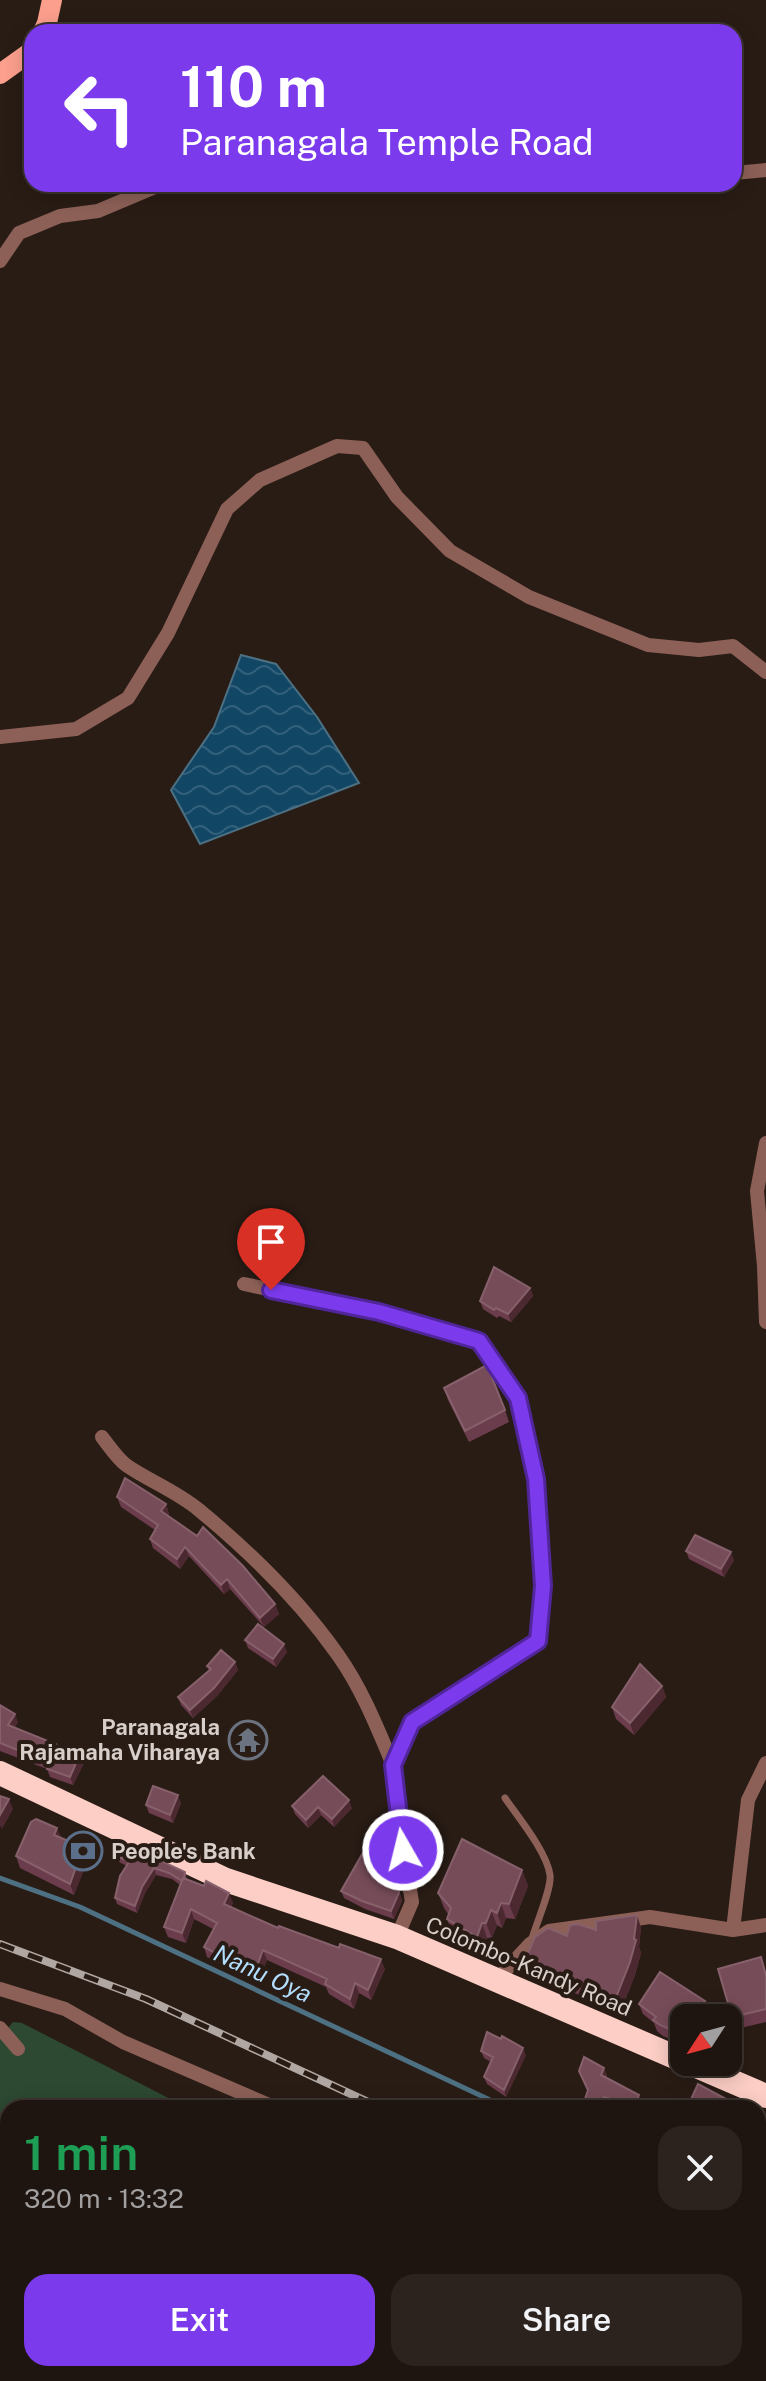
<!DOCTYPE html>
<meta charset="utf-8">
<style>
:root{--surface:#1f1510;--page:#2c221e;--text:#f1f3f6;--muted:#a19f9f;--line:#3c3430;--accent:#7c3aed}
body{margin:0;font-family:"Public Sans",sans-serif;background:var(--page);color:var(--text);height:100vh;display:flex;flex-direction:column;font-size:30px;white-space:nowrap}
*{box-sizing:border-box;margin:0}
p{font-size:26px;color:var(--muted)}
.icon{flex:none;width:44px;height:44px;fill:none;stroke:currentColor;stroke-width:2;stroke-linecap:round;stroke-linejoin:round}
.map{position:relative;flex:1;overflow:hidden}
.details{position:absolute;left:0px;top:2100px;width:766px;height:282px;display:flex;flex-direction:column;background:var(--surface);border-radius:24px 24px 0 0;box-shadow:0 4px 20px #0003,0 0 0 2px var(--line)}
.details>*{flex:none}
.guide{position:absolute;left:24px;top:24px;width:718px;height:168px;border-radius:24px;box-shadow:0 4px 20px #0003,0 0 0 2px var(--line);background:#7c3aed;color:#fff;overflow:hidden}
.needle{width:52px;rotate:234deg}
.tools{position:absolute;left:670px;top:2004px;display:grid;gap:16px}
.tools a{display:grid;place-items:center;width:72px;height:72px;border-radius:16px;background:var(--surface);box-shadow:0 4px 20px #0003,0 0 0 2px var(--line);font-size:40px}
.pin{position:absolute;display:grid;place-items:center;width:68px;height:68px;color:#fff;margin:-82px -34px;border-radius:50% 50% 50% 0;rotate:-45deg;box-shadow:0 0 8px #0007}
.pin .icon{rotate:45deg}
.me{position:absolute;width:88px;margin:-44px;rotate:352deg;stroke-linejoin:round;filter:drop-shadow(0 0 6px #0008)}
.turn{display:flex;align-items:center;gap:28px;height:168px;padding:0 24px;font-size:36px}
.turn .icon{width:104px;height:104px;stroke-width:2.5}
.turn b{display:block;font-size:56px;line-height:68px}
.round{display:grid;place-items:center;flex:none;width:84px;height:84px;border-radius:24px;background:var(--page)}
.overview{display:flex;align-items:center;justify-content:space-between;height:136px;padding:0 24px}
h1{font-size:48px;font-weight:600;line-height:60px;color:#1e9e55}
.primary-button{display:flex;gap:16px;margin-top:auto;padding:16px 24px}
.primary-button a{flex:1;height:92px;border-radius:24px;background:var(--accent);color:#fff;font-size:32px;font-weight:600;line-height:92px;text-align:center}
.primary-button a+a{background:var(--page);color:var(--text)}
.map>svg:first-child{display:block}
</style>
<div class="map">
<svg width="766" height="2381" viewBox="0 0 766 2381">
<defs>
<pattern id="water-waves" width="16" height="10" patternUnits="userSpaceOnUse" patternTransform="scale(2)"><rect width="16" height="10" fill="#114765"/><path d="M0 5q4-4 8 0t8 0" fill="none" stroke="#33607a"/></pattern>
</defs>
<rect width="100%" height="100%" fill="#291c15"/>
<path fill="#2d4932" d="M13,2022L22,2023L188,2108H8V2137L0,2135V2037Z"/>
<path fill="url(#water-waves)" stroke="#4d7083" stroke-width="2" d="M241,655L276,664L317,717L359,783L200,844L171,790L214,727Z"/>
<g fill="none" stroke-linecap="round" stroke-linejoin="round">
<path stroke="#4d7083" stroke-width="5" d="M0,1878L80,1907L507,2108
M758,2151H766"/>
<path stroke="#8c6057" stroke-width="7" d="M505,1798C518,1817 547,1852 550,1875C552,1889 535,1926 531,1942"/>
<path stroke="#8c6057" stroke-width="14" d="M734,173L766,170
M0,261L19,233L60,216L98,211L162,184
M0,737L76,729L128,698L168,633L227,509L260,480L337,446L363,448L397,497L450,551L529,597L648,645L699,650L733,646L766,672
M766,1143L757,1191L764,1266L766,1322
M244,1284L379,1312L479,1341L518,1398L536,1479L543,1586L538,1641L412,1722L393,1765L399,1823L412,1902L397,1937
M102,1437C109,1446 117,1458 126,1465C149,1481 176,1491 199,1510C250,1552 300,1601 338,1655C362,1689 377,1727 393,1765
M733,1930L748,1800L766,1763
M496,1981L530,1944L549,1931L650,1917L733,1930L766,1925
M0,1989L65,2009L123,2042L276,2108
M0,2028L18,2049
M747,2374L757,2381
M640,2381L646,2374"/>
<path stroke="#fc9f8d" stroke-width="20" d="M43,32L47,23L52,0
M0,74L32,51"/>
<path stroke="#fccec5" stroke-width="24" d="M0,1773L226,1880L397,1937L684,2061
M687,2062L766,2096"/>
<defs>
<path id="rail" d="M0,1944L146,1999L381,2108
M758,2319L766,2324"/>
</defs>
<use href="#rail" stroke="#b1a7a2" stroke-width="8"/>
<use href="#rail" stroke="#291c15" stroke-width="5" stroke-dasharray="15" stroke-linecap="butt"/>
</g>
<path fill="#6b3c4c" d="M530,1288L533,1296L511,1322L499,1316L497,1318L483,1309L480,1301Z
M444,1388L505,1410L509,1422L469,1442L448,1400Z
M117,1497L166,1504L169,1514L168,1515L275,1604L279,1614L264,1627L230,1589L224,1594L189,1556L180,1569L153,1548L150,1539L155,1530L121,1507Z
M686,1551L734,1560L724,1577L689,1559Z
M245,1640L287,1652L276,1667L248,1648Z
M235,1662L238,1670L217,1696L193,1718L181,1705L178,1697L209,1671L207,1666Z
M662,1686L666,1697L634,1735L616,1719L612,1707Z
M0,1705L18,1722L15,1727L84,1763L73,1785L50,1777L47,1769L0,1751Z
M181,1803L173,1823L149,1813L146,1805Z
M292,1806L352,1808L334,1827L321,1815L308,1828L295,1814Z
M61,1838L88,1859L74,1895L20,1868L16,1856Z
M388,1851L389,1853L392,1854L395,1862L392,1880L397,1883L402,1901L394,1919L365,1909L344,1898L341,1891Z
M116,1855L157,1861L185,1872L187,1879L233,1903L231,1907L278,1928L385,1969L371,2000L359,1993L354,2009L329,1994L326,1987L267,1960L257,1984L207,1957L204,1947L213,1929L194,1919L186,1943L168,1937L164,1927L180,1885L172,1879L156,1875L145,1893L137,1913L117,1904L115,1898L127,1866L119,1862Z
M522,1870L528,1886L515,1919L506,1918L502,1928L497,1925L492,1938H487L482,1952L452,1934L447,1919L448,1914L444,1908L438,1893Z
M637,1915L641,1928L639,1947L641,1953L635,1975L620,2013L529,1973L525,1960L567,1936L596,1930Z
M761,1957L766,1972V2022L736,2029L732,2017Z
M705,2001L708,2012L704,2018H684V2045L663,2036L657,2031L654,2023L643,2014L639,2004Z
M481,2051L526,2055L506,2097L487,2084L484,2077L491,2062L484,2058Z
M579,2071L607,2075L606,2078L642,2103L640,2108H617L607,2105L606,2108H582L588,2092Z"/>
<path fill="#4c2930" d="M530,1288L533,1296L511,1322L508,1314Z
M166,1504L169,1514L165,1520L161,1511Z
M185,1547L189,1556L180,1569L177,1559Z
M731,1552L734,1560L724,1577L721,1569Z
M227,1579L230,1589L224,1594L221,1585Z
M275,1604L279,1614L264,1627L260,1618Z
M284,1644L287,1652L276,1667L273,1659Z
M235,1662L238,1670L217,1696L193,1718L190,1710Z
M662,1686L666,1697L634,1735L630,1723Z
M15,1714L18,1722L11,1734L8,1725Z
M80,1754L84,1763L73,1785L70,1777Z
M178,1795L181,1803L173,1823L170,1815Z
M9,1799L13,1809L2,1829L0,1825V1815Z
M349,1800L352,1808L334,1827L332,1819Z
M318,1807L321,1815L308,1828L306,1820Z
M57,1828L62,1839L54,1835Z
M83,1847L88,1859L74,1895L70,1884Z
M392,1854L395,1862L391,1885L388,1877Z
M154,1868L156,1875L145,1893L137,1913L135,1906L142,1887Z
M522,1870L528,1886L515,1919L509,1904Z
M397,1883L402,1901L394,1919L391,1911Z
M229,1893L233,1903L227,1914L224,1904Z
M501,1903L506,1918L502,1928L497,1913Z
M191,1909L194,1919L186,1943L182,1933Z
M491,1910L497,1925L492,1938L486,1923Z
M637,1915L641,1928L639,1947L641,1953L635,1975L620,2013L615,2000L634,1939Z
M482,1923L487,1938L482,1952L477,1937Z
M263,1950L267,1960L257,1984L254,1974Z
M381,1959L385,1969L371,2000L368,1990Z
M355,1983L359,1993L354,2009L350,1999Z
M705,2001L708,2012L704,2018H694Z
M523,2048L526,2055L506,2097L504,2090Z
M604,2068L607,2075L604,2083L601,2075Z
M639,2095L642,2103L640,2108H635L634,2106Z
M604,2097L607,2105L606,2108H600Z"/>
<path fill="#774c59" stroke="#86606b" stroke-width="2" d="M494,1267L530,1288L508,1314L496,1308L494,1310L480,1301Z
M487,1365L505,1410L465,1431L444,1388Z
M125,1478L166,1504L161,1511L197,1536L203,1527L243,1566L275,1604L260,1618L227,1579L221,1585L185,1547L177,1559L150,1539L158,1525L117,1497Z
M695,1535L731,1552L721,1569L686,1551Z
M258,1624L284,1644L273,1659L245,1640Z
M221,1650L235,1662L214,1688L190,1710L178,1697L211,1669L207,1666Z
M640,1664L662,1686L630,1723L612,1707Z
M0,1705L15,1714L8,1725L80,1754L70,1777L47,1769L49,1763L0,1743Z
M323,1776L349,1800L332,1819L318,1807L306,1820L292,1806Z
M153,1786L178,1795L170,1815L146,1805Z
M0,1796L9,1799L0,1815Z
M36,1819L57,1828L54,1835L83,1847L70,1884L16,1856L31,1822Z
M462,1839L522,1870L509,1904L501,1903L497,1913L491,1910L486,1923H482L477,1937L447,1919L451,1908L438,1893Z
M123,1842L157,1861V1859L185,1872L184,1878L182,1881L169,1873L154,1868L142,1887L135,1906L115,1898L120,1876L129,1862L116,1855Z
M369,1842L388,1851L387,1853L392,1854L388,1877L397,1883L399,1893L391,1911L362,1901L341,1891Z
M183,1878L204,1886L206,1881L229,1893L224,1904L278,1928L279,1926L339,1948L340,1944L381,1959L368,1990L355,1983L350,1999L325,1984L327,1979L263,1950L254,1974L204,1947L217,1923L191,1909L182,1933L164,1927Z
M637,1915L634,1939L636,1940L630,1962L615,2000L525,1960L535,1937L548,1928L567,1936L570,1925L578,1924L596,1930V1921Z
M761,1957L766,1976V2009L732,2017L718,1969Z
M660,1972L705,2001L694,2017L695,2018H684V2033L682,2032L680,2034L660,2025L653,2020L656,2017L639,2004Z
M487,2032L501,2039L502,2036L523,2048L504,2090L484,2077L493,2057L481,2051Z
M584,2057L604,2068L601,2075L639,2095L634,2106L604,2097L600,2108H582L588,2090L579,2071Z
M698,2084L741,2107V2108H687Z
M8,2211V2222L4,2220Z
M512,2374H562L569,2381H519Z"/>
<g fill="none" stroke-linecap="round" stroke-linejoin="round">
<defs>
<path id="route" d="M271,1290L379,1312L479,1341L518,1398L536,1479L543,1586L538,1641L412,1722L393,1765L403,1850"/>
</defs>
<use href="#route" stroke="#51269a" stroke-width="20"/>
<use href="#route" stroke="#7c3aed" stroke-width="14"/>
</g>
<defs>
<symbol id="temple-ring" viewBox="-11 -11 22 22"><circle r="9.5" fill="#291c15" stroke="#6b7280" stroke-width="1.5"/><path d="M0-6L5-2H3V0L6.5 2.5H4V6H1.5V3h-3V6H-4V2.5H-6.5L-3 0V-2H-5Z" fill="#6b7280"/></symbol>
<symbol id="bank-ring" viewBox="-11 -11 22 22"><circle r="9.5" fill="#291c15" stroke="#5c6f8a" stroke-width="1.5"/><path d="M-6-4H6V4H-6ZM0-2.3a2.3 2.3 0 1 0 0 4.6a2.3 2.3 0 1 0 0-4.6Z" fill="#5c6f8a"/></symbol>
</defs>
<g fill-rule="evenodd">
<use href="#temple-ring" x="226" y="1718" width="44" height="44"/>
<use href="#bank-ring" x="61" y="1829" width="44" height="44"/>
</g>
<g text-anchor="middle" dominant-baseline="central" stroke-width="8" stroke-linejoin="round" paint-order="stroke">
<g font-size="22" font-weight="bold" fill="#d8cfca" stroke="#291c15" text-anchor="end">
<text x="220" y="1727">Paranagala<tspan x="220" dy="25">Rajamaha Viharaya</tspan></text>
<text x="111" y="1851" text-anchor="start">People's Bank</text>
</g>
<g font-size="22" fill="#d8cfca" stroke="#291c15">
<text transform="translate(529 1966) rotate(23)">Colombo-Kandy Road</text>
</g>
<g font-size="24" font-style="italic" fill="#b3dffe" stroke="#291c15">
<text transform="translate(263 1973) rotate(25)">Nanu Oya</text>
</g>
</g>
</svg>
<div class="tools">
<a><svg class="needle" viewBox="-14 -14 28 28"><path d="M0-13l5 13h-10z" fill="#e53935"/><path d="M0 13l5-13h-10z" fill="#a19f9f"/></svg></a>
</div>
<div class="pin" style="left:271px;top:1290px;background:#d93025"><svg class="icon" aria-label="arrive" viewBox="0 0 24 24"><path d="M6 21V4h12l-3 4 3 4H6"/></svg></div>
<svg class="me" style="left:403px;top:1850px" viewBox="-20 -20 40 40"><circle r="17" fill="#7c3aed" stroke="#fff" stroke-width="3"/><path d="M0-11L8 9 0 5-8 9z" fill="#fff"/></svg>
<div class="guide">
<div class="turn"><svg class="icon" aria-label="left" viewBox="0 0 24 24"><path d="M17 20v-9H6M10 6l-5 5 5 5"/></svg><div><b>110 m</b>Paranagala Temple Road</div></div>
</div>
<section class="details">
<div class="overview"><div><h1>1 min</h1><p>320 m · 13:32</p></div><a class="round"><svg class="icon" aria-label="close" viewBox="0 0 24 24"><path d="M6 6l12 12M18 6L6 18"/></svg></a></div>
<div class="primary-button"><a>Exit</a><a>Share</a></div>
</section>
</div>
